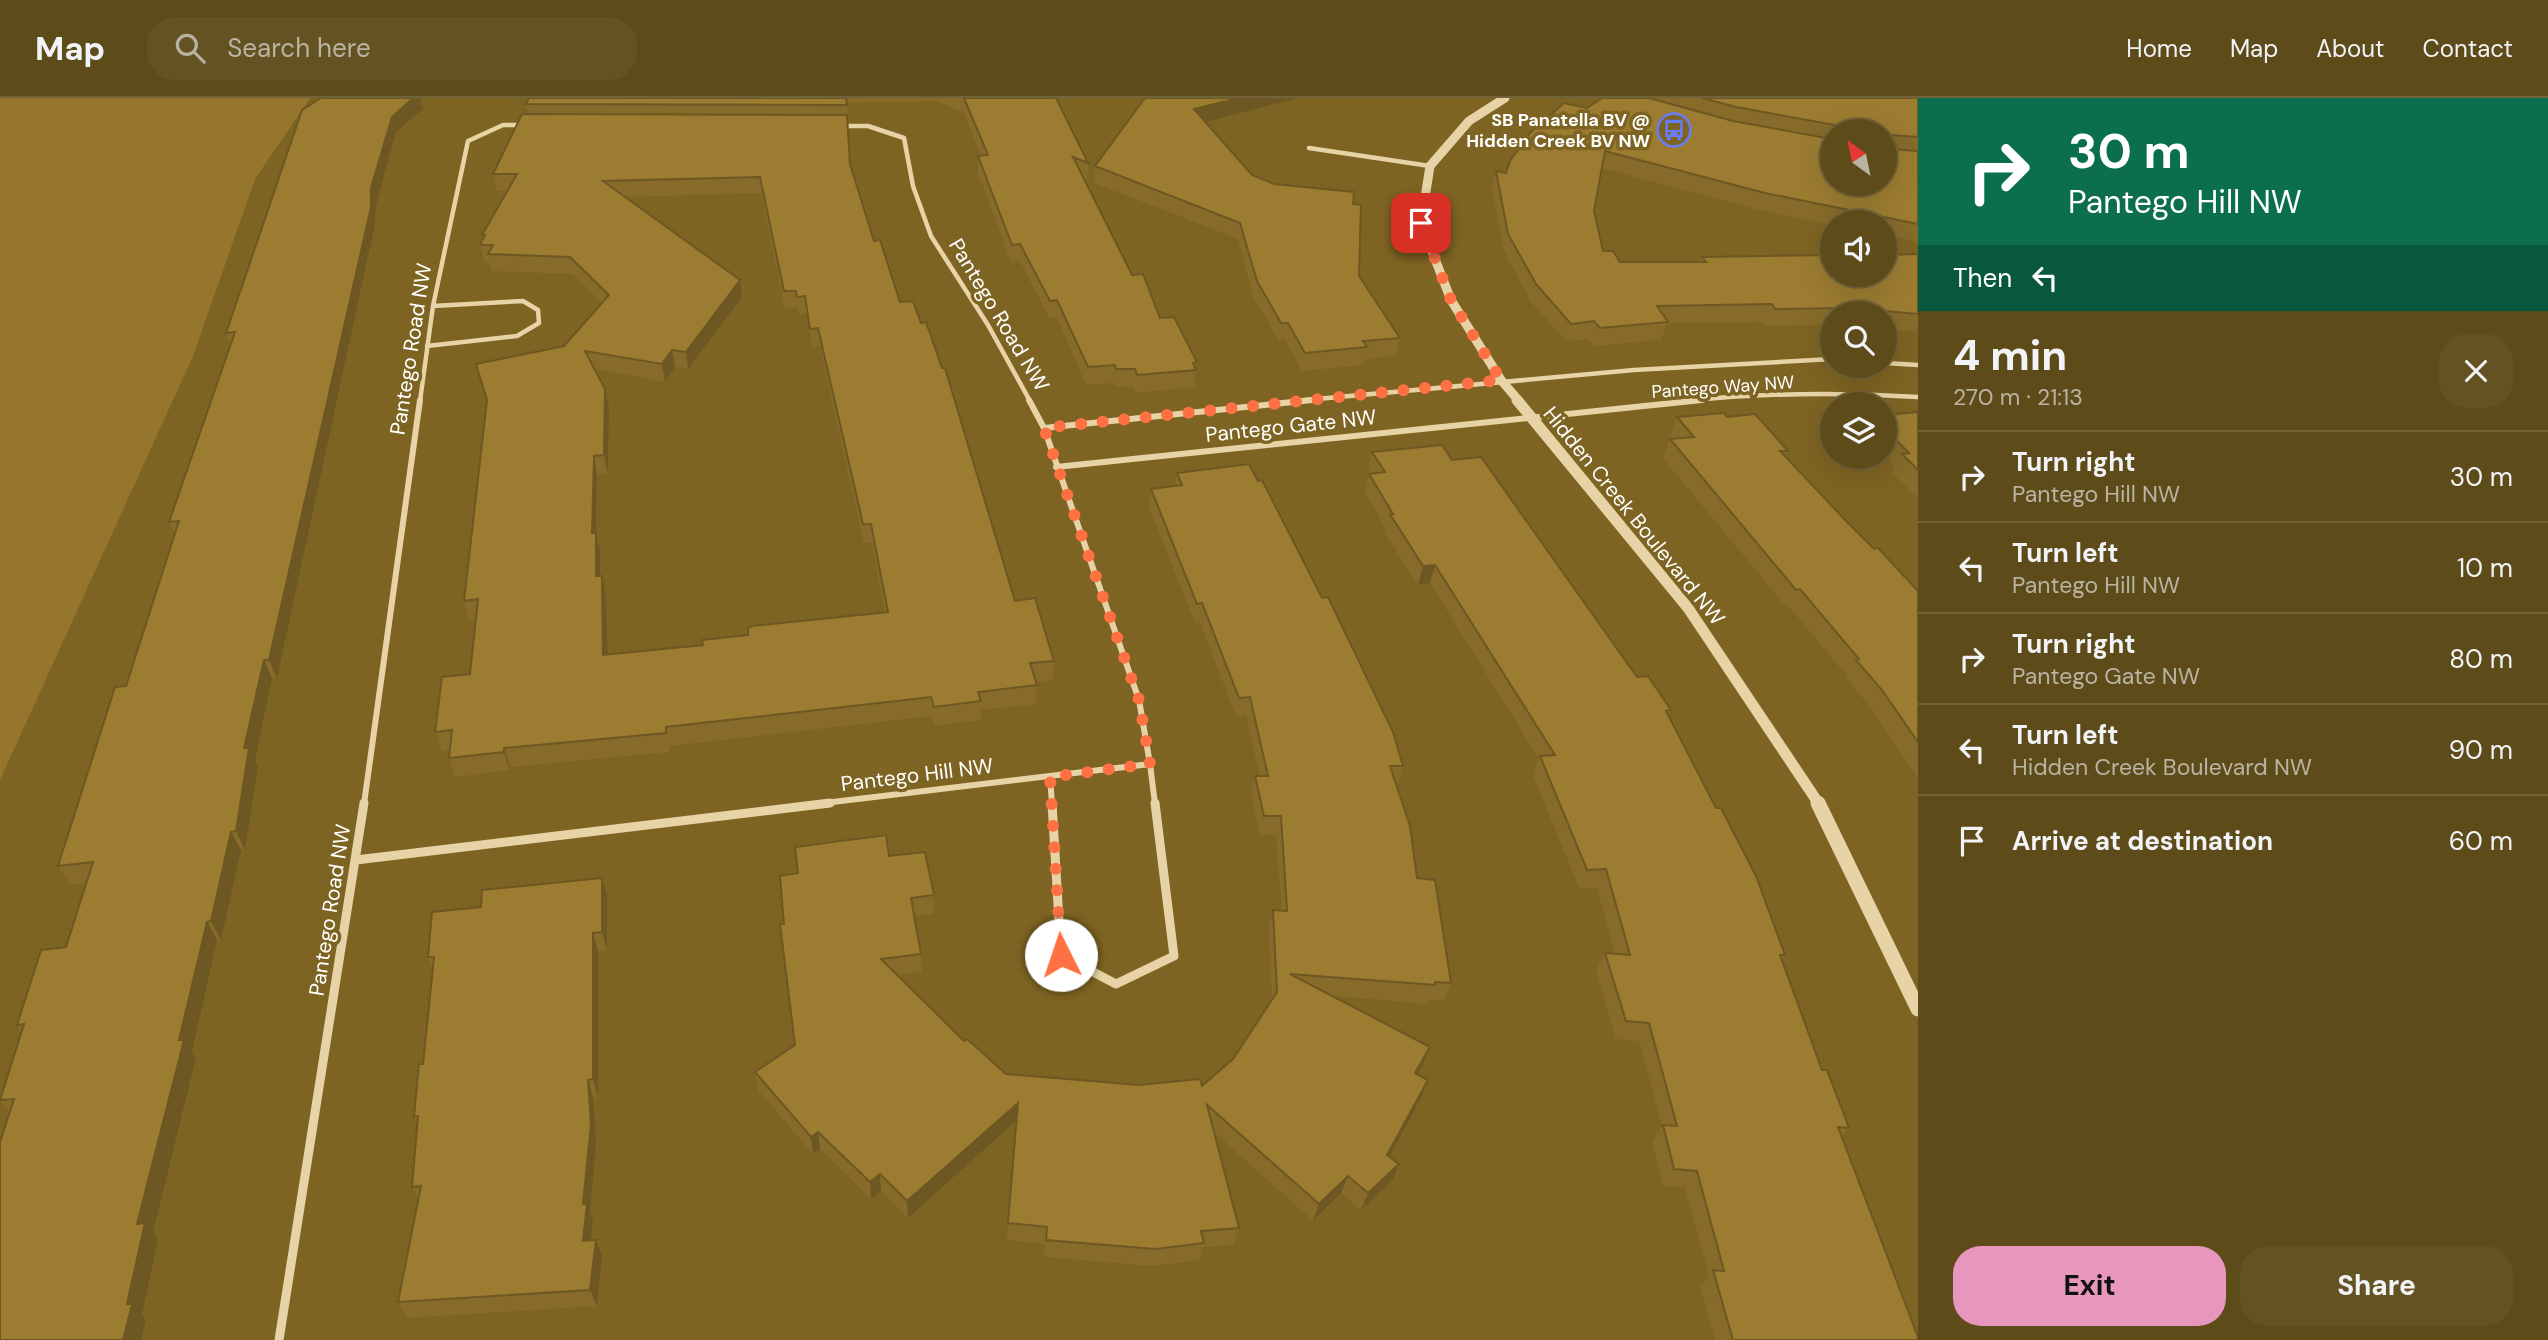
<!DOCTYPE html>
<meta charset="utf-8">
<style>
:root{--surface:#5e4b1a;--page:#645223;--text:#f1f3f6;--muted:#b9b3a2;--line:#736339;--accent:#e797bd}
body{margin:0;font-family:"DM Sans",sans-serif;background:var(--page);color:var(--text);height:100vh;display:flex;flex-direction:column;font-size:26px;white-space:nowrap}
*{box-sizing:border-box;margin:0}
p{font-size:23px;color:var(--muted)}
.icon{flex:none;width:38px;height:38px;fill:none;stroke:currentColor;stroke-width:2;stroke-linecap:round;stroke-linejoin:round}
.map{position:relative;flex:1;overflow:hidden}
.drawer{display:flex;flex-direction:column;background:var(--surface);width:630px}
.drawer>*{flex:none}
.hud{background:#0b6e4f;color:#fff;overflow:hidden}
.needle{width:46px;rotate:327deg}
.buttons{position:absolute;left:1820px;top:21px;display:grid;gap:14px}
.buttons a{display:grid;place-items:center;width:77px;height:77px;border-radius:50%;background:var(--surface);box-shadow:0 7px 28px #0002,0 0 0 2px var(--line);font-size:35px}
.pin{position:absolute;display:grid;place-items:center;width:60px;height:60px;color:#fff;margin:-30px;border-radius:14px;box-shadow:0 4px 10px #0006}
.me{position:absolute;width:77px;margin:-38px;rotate:356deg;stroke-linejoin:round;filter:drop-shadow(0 0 5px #0008)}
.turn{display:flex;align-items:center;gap:24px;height:147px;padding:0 35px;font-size:32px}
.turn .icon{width:91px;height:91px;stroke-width:2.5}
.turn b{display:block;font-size:49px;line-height:60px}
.then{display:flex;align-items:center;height:66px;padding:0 35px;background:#0003;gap:14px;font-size:26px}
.round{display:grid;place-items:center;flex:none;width:74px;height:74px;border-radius:28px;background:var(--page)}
.head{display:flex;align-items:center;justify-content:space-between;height:119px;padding:0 35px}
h1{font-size:42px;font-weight:700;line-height:52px}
.button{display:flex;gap:14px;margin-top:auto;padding:14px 35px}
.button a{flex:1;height:80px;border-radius:28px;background:var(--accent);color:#111;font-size:28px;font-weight:700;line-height:80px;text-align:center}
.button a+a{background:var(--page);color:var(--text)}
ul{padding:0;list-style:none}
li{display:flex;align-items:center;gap:21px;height:91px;padding:0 35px;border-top:2px solid var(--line)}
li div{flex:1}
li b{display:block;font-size:26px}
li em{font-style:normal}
header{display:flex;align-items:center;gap:42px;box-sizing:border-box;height:98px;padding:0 35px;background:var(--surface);border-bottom:2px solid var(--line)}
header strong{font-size:33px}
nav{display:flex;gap:38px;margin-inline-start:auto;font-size:24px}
.search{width:490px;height:63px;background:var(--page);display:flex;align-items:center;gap:18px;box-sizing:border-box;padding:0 24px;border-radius:28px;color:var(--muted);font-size:26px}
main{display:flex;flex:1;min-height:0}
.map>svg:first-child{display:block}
</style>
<header>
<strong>Map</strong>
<div class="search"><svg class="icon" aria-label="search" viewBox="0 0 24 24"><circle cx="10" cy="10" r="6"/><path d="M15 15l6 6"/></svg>Search here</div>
<nav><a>Home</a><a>Map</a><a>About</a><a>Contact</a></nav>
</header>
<main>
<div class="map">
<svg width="1918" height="1242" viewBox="0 0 1918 1242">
<rect width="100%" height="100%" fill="#7e6422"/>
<path fill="#96762c" d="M0,0H310L255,81L193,258L0,682Z"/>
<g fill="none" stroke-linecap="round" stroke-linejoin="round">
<path stroke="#e7d3a6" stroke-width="4.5" d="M840,28H868L904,40L913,88L931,138L988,227L1030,303
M1309,50L1430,68
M427,248L517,238L539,225L538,212L523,203L433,208
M1885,265L1918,267
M420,303L433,208L468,43L503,27H524
M1295,303L1634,272L1832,261
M1685,303C1762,295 1841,294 1918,299"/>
<path stroke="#e7d3a6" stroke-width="6" d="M1044,330L1312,302
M1056,369L1702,302
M1150,666L1155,706
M1050,679L1052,706
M364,706L420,302
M816,706L1150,666L1139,602L1044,330L1029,302"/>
<path stroke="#e7d3a6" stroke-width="9" d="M1052,705L1061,857L1116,886L1174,858L1155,705
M356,762L830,705
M279,1242L364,705"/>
<path stroke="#e7d3a6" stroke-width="9" d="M1505,0L1469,23L1430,68L1421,125L1451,202L1501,282L1519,303"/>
<path stroke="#e7d3a6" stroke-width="11" d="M1517,302L1688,510L1819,706"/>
<path stroke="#e7d3a6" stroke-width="15" d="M1818,705L1918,911"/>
</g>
<path fill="#866b2a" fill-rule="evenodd" d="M529,0H1056L1088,65L1087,82L1083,80L1132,177L1160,220L1197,264L1194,289L1136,295L1133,289H1115L1113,285L1086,287L1057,220H1049L1020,163L1011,164L978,75V58H981L964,15L936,3L847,5L850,67L874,143L900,204L1015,503L1054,563L1053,582L1035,584L1037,587L1036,606L981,612V622L934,628L932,618L669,648V654L510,669V672L455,679L449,660L450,652L442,653L435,634L470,576L476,521L469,522L464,503L487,304L476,266L564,248L602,205L573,176L492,173L489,164H484L480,147L483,140L482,137L508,93H497L493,76L528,16L526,6ZM761,95L785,211L798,210L799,216H807L812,249L820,248L864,445L872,444L885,514L748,537L703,547L607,556L606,496L602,478H600V453L596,435L597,377L608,376L609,309L605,291L595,271L665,284L675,269L688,271L742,199L740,182L625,99Z
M1602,0H1918V144L1885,137V124H1832V127L1759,112L1602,70L1594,113L1603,153L1620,164H1700L1702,159L1918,156V234L1885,231V215H1832V227L1767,228L1764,224L1667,225L1661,242L1594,248L1588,241L1566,243L1531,204L1504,153L1492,90L1496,73L1506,75L1587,10ZM1832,33H1885L1832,86Z
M423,11L396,34L376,107L375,126L277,580L272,581L255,662L258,669L245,752H241L221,842H217L192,954L196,960L153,1134L158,1141L142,1217L146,1222L141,1242L10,1014L0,1003L22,934L17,927L66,849L86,785L70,787L58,768L126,588L175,436L169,424L230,246L226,235L302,12Z
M1205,24L1252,77L1274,86L1353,106L1359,178L1400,240L1396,258L1364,261L1363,267L1302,273L1285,242L1279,243L1254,200L1238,141L1094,85L1095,68Z
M1918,314V400L1892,375L1895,369L1885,358V317Z
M1677,319H1727L1788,353L1785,359L1847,424L1918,493V680L1871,610L1846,580L1847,578L1790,510H1787L1663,360L1670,341H1673L1670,337Z
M1372,354L1452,362L1637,579L1671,612L1668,618L1785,857L1782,862L1822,972L1849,1030L1842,1038L1918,1242H1715L1700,1188L1709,1178L1685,1090L1663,1088L1652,1044L1662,1028L1639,943L1616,941L1596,873L1605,855L1615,856L1597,790H1579L1533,677L1539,661L1430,485L1418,487L1385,435L1386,431L1365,394L1369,376H1371L1368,372Z
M1177,375L1403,668L1398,686H1396L1417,780L1451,885L1444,903L1430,902L1428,906L1333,898L1430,949L1423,967L1418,976L1428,982L1421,1000L1389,1058L1392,1083L1361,1112L1341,1095L1313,1123L1214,1034L1239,1130L1234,1147L1203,1149L1200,1162L1152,1168L1044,1159L1045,1146L1007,1142L1016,1023L908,1120L881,1093L871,1101L820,1051L813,1056L758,992L755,974L795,947L784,826L798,775L889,758L934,797V816L914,818L921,856L922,874L898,877L964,943L1006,976L1139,987L1202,988L1233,961L1272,902L1269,830L1273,812H1282L1276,737H1260L1251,697L1255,678H1260L1246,618L1236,619L1200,524L1195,525L1149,409L1151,391L1175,388Z
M607,798V852L598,853V999H593L596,1044L590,1114L593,1123L591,1142L602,1158L597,1208L408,1220L398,1204L418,1101L412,1089L418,1026L414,1019L423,966L432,871L428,859Z"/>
<path fill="#6d5722" d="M413,0H420L423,11L396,34L376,107L375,126L277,580L269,562L371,90L392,19Z
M1239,0H1298L1193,27L1194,11Z
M740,182L742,199L688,271L686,254Z
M672,252L675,269L665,284L662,266Z
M605,291L609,309L608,376L604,357Z
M594,358L597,377L596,435L600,453V497L596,478L592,435Z
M1435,467L1430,485L1418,487L1423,468Z
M602,478L606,496L608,575L603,557Z
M264,562L272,581L255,662L258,669L245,752L236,733L244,650Z
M504,650L510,669V672L504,654Z
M231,734L241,752L221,842L211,823Z
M602,780L607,798V852L602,834Z
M207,824L217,842L192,954L196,960L153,1134L158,1141L142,1217L146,1222L141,1242H123L137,1126Z
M593,835L598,853V999L593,981Z
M1430,949L1423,967L1408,993L1415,975Z
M588,982L593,999L596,1044L590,1114L593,1123L589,1160L583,1143Z
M1428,982L1421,1000L1381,1074L1387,1057Z
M1018,1005L1017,1022L908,1120L907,1103Z
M818,1034L820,1051L813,1056L811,1039Z
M1399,1066L1392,1083L1361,1112L1368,1095Z
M880,1076L881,1093L871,1101L870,1084Z
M1348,1078L1341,1095L1313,1123L1319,1106Z
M596,1142L602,1158L597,1208L590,1192Z"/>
<path fill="#9c7c31" stroke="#6d5722" stroke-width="2" fill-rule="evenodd" d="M321,0H413L392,19L371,90V109L269,562H264L244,650H249L236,733L231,734L211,823L207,824L179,942H184L137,1126L145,1125L127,1206H132L123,1242H0V1044L14,1001L0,1002L24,926L17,927L41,852L66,849L93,764L58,768L115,589L126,588L179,423L169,424L235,234L226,235L302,12Z
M529,0H846L847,7L526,6Z
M964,0H1056L1088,65L1073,59L1132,177L1143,176L1160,220L1174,219L1197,264L1193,265L1196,272L1137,277L1135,271H1116L1115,267L1088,269L1057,202L1050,203L1020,146L1012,147L978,58L988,57Z
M1145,0H1239L1194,11L1252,77L1274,86L1354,94L1353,106L1361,107L1359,178L1400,240L1363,243L1367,249L1305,255L1288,225H1281L1257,183L1240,125L1095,68Z
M1602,0H1649L1733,23L1832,41V86H1885V33H1843L1840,28L1736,9L1702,0H1918V39L1890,37L1885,44L1891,51L1918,53V126L1765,95L1605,53L1594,113L1603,153H1613L1620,164H1706L1702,159L1832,157V177H1885V157L1918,156V216L1850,210L1775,211L1772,206L1657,208L1668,224L1600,230L1594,223L1571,226L1536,186L1508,136L1496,73L1506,75L1510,63L1531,34L1564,5L1587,10Z
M522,16L847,17L850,66L874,143L880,142L900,204L913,203L921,225L926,224L942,270H945L1015,503L1035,500L1054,563L1030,565L1037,587L978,594L981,603L934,609L931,599L666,629V635L504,650V654L449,660L452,632L435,634L442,579L470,576L478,501L464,503L487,302L476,266L564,248L609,197L570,159L488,156L493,147H480L485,137H482L517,76H493ZM760,79L784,193H796L797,199L805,198L810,231L818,230L863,426H871L888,514L752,528L748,530V537L702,542L703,547L603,557L602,478H596V435H592L594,358L604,357L605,291L585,253L662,266L672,252L686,254L740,182L603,83Z
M1918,314V372L1902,356L1909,355L1886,332L1895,331L1885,321V317Z
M1724,315L1727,319L1755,316L1788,353H1780L1847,424L1874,451L1878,450L1918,493V644L1882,592L1856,562L1859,561L1800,491L1796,492L1670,341L1694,339L1677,319Z
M1442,347L1452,362L1481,359L1637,579L1648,578L1671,612L1666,613L1716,710H1721L1756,778L1785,857H1780L1822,972H1827L1849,1030L1838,1029L1918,1239V1242H1733L1713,1172L1724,1173L1697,1073L1674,1071L1663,1027L1677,1028L1649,925L1626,923L1605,855L1630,857L1606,771L1587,772L1540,658L1555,657L1435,467L1423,468L1390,416H1393L1369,376L1385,374L1372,354Z
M1249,366L1258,383L1262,382L1322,500L1328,499L1393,634L1403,668H1390L1410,728L1417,780L1435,782L1451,885L1435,884V887L1290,876L1430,949L1415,975L1428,982L1387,1057L1399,1066L1368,1095L1348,1078L1319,1106L1207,1007L1239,1130L1201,1133L1204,1145L1155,1151L1046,1142L1047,1129L1008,1125L1018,1005L907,1103L880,1076L870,1084L818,1034L811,1039L755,974L795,947L780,826H784L780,778L798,775L795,749L886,737L889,758L925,754L934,797L911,800L921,856L881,861L964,943L967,941L1006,976L1139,987L1200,981L1202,988L1233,961L1277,894L1273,812L1287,813L1281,718H1264L1255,678H1268L1250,599L1239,600L1202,505L1197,506L1151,391L1182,387L1177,375Z
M602,780V834L593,835V981L588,982L591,1026L583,1106H587L583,1143L596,1142L590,1192L398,1204L421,1088L412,1089L418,1018L414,1019L419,966H423L434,859H428L432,814L481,809L482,792Z"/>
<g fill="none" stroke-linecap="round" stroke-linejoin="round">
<path stroke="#ff7043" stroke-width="12" stroke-dasharray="0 21.6" d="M1061,857L1050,679L1150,666L1139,602L1044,330L1501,282L1451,202L1421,125"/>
</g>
<defs>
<symbol id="bus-ring" viewBox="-11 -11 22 22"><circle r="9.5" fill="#7e6422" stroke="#687cf3" stroke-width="1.5"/><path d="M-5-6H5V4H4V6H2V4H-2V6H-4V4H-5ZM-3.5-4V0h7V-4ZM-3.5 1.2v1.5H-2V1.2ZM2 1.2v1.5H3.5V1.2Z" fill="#687cf3"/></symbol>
</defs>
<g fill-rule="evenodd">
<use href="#bus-ring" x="1655" y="13" width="38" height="38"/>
</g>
<g text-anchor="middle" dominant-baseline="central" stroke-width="7" stroke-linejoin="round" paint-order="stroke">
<g font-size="18" font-weight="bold" fill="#fff" stroke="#7e6422" text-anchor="end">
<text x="1650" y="22">SB Panatella BV @<tspan x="1650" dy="21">Hidden Creek BV NW</tspan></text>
</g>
<g font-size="18" fill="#fff" stroke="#7e6422">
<text transform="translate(1723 289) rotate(-4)">Pantego Way NW</text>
</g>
<g font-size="21" fill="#fff" stroke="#7e6422">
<text transform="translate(999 217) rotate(59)">Pantego Road NW</text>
<text transform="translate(411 251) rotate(-81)">Pantego Road NW</text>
<text transform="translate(1291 328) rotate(-6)">Pantego Gate NW</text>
<text transform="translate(1634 418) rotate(51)">Hidden Creek Boulevard NW</text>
<text transform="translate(917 677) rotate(-7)">Pantego Hill NW</text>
<text transform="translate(330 812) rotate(-81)">Pantego Road NW</text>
</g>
</g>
</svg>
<div class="buttons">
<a><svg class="needle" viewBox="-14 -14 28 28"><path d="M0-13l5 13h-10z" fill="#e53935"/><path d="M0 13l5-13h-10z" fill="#b9b3a2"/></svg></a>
<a><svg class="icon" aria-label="sound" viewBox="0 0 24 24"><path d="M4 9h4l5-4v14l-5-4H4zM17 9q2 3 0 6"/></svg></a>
<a><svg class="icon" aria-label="search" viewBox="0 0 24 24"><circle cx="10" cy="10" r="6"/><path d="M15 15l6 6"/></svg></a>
<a><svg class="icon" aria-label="layers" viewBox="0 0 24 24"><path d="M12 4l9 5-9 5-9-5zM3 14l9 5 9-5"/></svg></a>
</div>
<div class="pin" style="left:1421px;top:125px;background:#d93025"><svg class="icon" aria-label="arrive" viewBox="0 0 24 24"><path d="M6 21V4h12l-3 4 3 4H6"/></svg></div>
<svg class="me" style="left:1061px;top:857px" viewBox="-20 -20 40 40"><circle r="19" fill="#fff"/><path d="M0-13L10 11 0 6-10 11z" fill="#ff7043"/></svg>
</div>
<section class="drawer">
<div class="hud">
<div class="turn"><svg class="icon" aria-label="right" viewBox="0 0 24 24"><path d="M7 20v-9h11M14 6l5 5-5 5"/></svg><div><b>30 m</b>Pantego Hill NW</div></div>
<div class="then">Then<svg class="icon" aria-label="left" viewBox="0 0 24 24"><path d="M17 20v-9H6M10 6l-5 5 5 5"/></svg></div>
</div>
<div class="head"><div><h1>4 min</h1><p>270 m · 21:13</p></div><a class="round"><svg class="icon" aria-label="close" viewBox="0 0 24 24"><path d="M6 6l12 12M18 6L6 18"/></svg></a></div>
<ul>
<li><svg class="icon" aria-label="right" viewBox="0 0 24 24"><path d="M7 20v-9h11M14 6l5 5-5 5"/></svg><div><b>Turn right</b><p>Pantego Hill NW</p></div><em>30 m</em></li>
<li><svg class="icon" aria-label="left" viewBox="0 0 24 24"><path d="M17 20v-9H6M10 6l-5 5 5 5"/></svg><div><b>Turn left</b><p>Pantego Hill NW</p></div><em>10 m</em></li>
<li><svg class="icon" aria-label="right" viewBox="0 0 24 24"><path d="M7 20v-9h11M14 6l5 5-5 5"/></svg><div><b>Turn right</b><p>Pantego Gate NW</p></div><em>80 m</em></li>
<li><svg class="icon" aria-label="left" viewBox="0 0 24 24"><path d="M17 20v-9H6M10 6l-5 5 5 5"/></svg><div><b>Turn left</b><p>Hidden Creek Boulevard NW</p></div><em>90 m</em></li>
<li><svg class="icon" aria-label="arrive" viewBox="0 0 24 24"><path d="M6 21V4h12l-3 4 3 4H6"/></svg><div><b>Arrive at destination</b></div><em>60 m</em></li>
</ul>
<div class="button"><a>Exit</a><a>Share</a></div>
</section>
</main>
